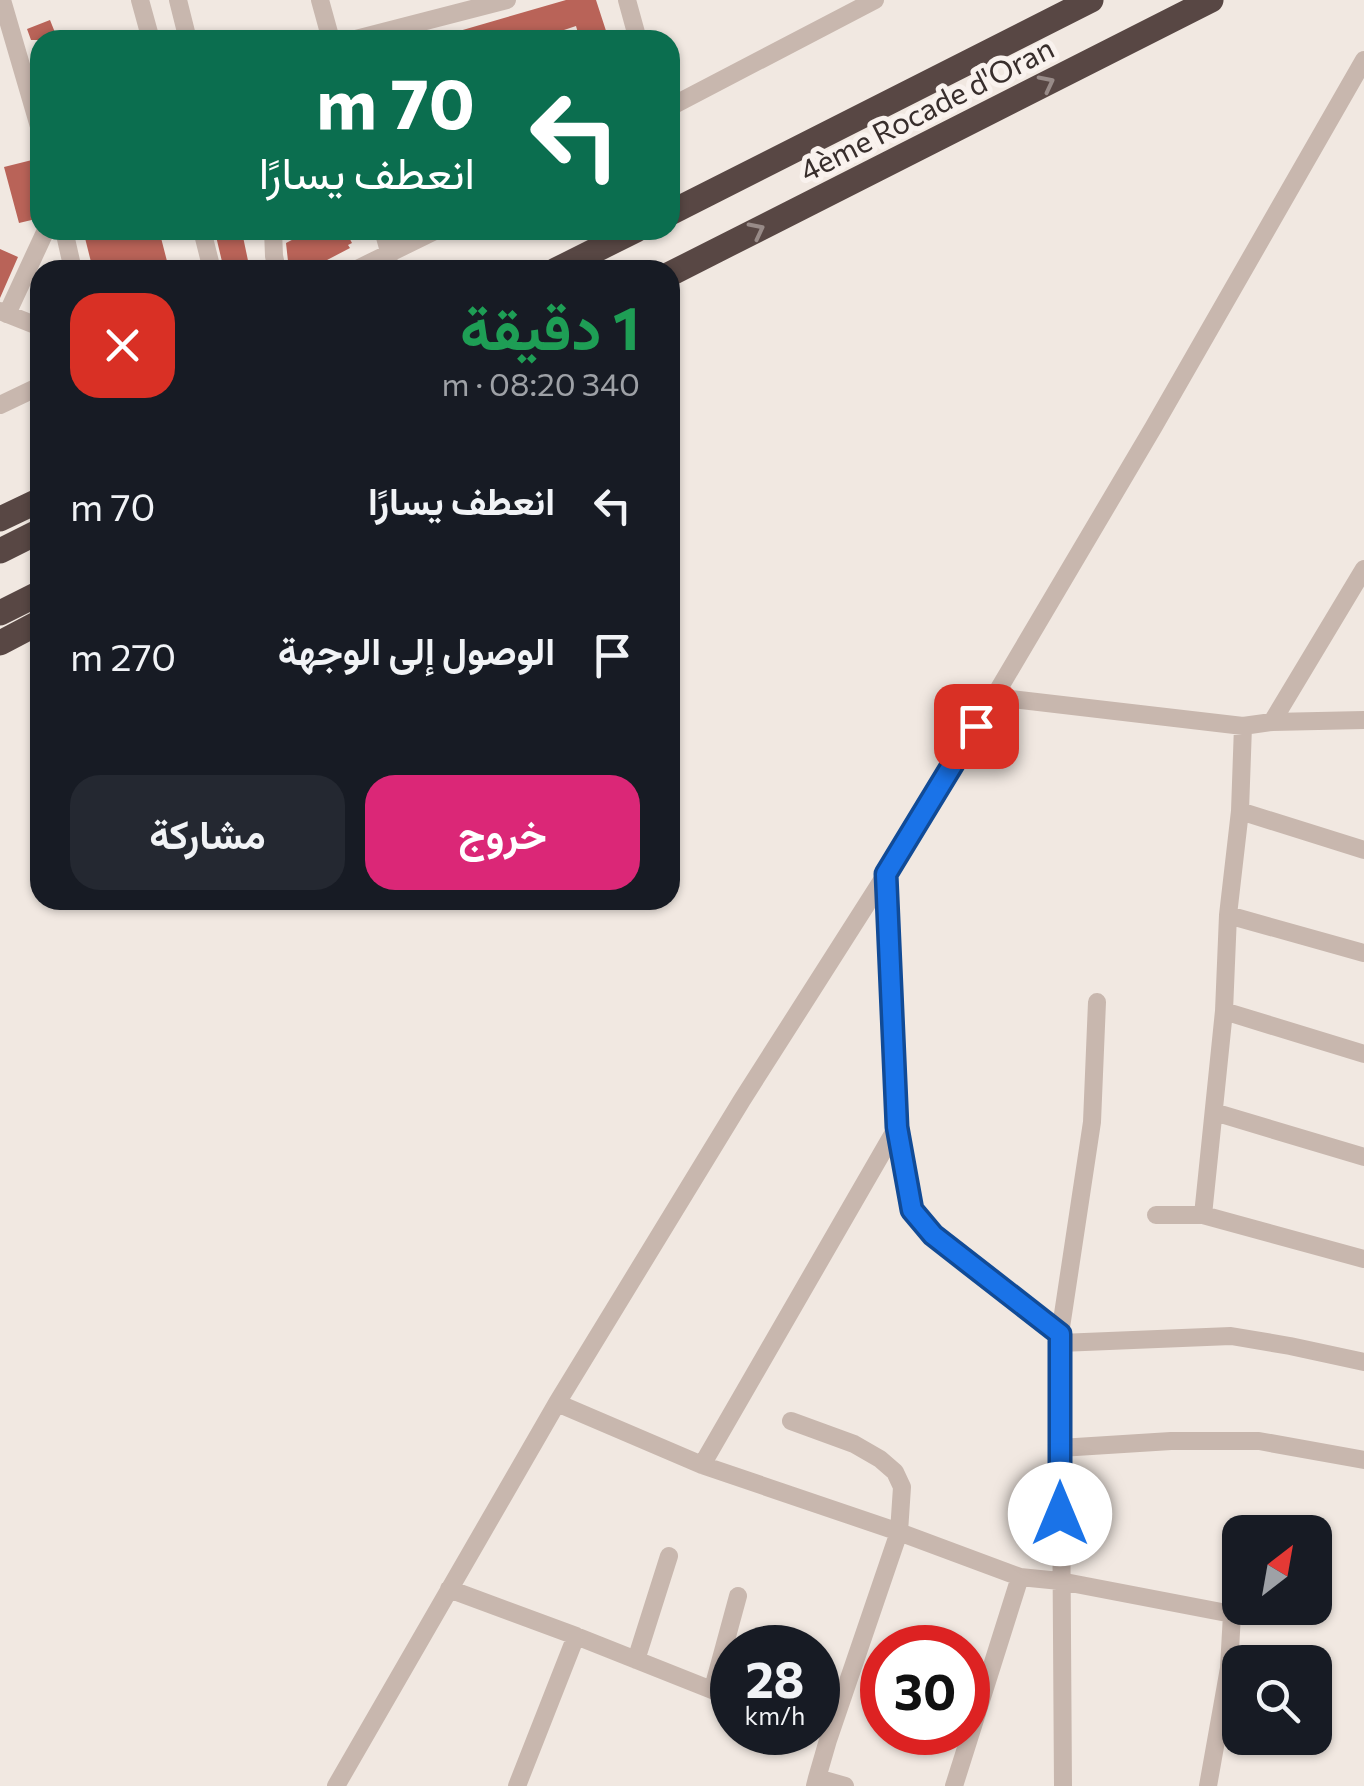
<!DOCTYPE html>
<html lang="ar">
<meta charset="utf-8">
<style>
:root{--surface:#171b24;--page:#242831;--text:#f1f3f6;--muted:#9ea1a6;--accent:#db2777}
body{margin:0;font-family:Commissioner,Vazirmatn,sans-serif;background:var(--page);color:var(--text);direction:rtl;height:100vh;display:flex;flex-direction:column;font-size:38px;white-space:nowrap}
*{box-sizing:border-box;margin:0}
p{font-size:32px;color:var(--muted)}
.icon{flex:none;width:55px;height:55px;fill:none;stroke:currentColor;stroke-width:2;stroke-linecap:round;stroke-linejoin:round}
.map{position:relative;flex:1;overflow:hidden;direction:ltr}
.details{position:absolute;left:30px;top:260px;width:650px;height:650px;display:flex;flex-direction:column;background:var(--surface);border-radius:30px;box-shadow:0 2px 8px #0004;direction:rtl}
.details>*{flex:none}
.top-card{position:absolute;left:30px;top:30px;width:650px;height:210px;border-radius:30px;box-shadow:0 2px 8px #0004;direction:rtl;background:#0b6e4f;color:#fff;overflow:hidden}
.needle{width:65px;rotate:31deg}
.buttons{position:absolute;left:1222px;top:1515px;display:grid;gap:20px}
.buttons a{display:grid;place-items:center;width:110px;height:110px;border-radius:20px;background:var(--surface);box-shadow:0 2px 8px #0004;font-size:50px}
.speed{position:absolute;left:710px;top:1625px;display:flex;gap:20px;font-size:50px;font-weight:700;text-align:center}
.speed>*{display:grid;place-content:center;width:130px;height:130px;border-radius:50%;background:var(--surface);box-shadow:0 2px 8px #0004;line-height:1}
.speed small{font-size:25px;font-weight:400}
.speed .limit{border:15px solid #d22;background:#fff;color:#111}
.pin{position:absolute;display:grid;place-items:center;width:85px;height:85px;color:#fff;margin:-42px;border-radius:20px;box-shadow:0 5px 15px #0006}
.me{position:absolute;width:110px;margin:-55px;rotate:0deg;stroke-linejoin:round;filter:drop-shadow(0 0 8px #0008)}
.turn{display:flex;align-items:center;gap:35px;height:210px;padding:0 40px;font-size:45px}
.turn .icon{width:130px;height:130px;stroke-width:2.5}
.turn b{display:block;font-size:70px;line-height:85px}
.round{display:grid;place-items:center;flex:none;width:105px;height:105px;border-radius:30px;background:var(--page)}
.head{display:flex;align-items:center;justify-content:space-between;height:170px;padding:0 40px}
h1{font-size:60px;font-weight:700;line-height:75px;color:#1e9e55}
.action{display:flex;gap:20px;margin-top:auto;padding:20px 40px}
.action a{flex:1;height:115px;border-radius:30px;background:var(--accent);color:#fff;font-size:40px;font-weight:700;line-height:115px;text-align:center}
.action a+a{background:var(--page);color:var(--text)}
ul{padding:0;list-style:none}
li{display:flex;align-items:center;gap:30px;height:150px;padding:0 40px}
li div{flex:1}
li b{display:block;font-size:38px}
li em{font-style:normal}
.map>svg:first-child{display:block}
</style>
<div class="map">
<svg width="1364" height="1786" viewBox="0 0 1364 1786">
<rect width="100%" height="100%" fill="#f1e8e1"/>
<path fill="#b96358" d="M566,0H596L609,40H580L576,26L534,40H442V36Z
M50,20L58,40H31L27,29Z
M32,160L40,191V218L19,223L4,167Z
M83,230H107L109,238L144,230H159L168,265L148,270H93Z
M225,230L242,232L250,270H224L215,232Z
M311,230H345L352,243L348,245L350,248L308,270H289L286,243Z
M0,249L18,257L0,298Z"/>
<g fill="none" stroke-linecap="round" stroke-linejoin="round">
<path stroke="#c8b7ae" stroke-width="18" d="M2,0L40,130
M140,0L151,40
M178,0L188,40
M320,0L331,40
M627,0L638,40
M352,40L507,0
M670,107L875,0
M64,230L73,270
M202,230L212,270
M273,230L274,256L277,270
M383,230L390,255
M355,270L437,230
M0,311L40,327
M7,314L46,230
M0,405L40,386
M994,697L1243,726L1272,722L1364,720
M1272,722L1364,569
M1240,811L1364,850
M886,875L897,1127L912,1211L933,1235L1060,1334L1063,1786
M1228,915L1364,953
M1224,1011L1364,1054
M1214,1112L1364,1157
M1156,1215H1203L1364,1259
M1203,1215L1224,1011L1228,915L1240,811L1243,726
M1060,1334L1092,1122L1097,1002
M1060,1343L1231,1336L1290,1346L1364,1362
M557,1403L702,1465L899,1532L1020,1577L1060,1581L1232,1614
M791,1421L854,1444L880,1459L895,1472L902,1487L899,1532L828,1740L817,1778
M1060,1448L1171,1441H1259L1364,1460
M702,1465L897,1127
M449,1589L576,1636L732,1698
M636,1660L669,1556
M713,1688L738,1596
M336,1786L557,1403L742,1100L886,874L994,697L1153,428L1364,60
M517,1786L576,1636
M815,1786L817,1778L845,1786
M954,1786L1020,1577
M1208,1786L1229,1668L1232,1614L1240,1581"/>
<path stroke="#584744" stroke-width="25" d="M670,213L1091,0
M556,270L636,230
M670,274L1211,0
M0,519L40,500
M0,551L40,531
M0,613L40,593
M0,643L40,622"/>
</g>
<defs><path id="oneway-chevron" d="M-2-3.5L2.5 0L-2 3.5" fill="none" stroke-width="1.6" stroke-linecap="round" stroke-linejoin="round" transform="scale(2.5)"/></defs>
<g stroke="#988b88">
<use href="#oneway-chevron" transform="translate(1047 83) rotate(-27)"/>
<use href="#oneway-chevron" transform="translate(757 230) rotate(-27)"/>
</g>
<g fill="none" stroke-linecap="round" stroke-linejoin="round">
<defs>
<path id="route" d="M976,726L886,874L897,1127L912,1210L933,1235L1060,1334V1514"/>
</defs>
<use href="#route" stroke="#114b97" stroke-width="25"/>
<use href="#route" stroke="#1a73e8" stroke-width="18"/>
</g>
<g text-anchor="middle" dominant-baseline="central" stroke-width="10" stroke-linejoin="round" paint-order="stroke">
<g font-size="30" fill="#382e2c" stroke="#f9f2ee">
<text transform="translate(926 108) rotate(-27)">4ème Rocade d'Oran</text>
</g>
</g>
</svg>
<div class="buttons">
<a><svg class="needle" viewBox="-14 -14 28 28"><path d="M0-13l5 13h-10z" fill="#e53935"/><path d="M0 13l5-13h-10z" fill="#9ea1a6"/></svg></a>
<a><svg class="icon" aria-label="search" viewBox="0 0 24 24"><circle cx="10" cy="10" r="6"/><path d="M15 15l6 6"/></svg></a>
</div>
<div class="speed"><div>28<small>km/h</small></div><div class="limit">30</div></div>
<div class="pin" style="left:976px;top:726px;background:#d93025"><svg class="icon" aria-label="arrive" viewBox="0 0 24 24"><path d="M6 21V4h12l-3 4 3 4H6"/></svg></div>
<svg class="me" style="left:1060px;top:1514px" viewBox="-20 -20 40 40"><circle r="19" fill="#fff"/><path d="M0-13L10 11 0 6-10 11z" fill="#1a73e8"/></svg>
<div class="top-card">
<div class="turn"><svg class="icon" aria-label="left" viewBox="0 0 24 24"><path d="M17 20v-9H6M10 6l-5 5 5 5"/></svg><div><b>70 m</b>انعطف يسارًا</div></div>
</div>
<section class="details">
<div class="head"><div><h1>1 دقيقة</h1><p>340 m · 08:20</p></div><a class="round" style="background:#d93025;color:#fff"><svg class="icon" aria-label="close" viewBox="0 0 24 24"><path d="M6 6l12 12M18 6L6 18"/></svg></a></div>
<ul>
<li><svg class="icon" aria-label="left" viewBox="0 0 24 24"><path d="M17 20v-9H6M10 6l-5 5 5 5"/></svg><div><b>انعطف يسارًا</b></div><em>70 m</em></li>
<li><svg class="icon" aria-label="arrive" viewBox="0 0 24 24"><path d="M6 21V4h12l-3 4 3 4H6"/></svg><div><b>الوصول إلى الوجهة</b></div><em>270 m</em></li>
</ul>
<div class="action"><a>خروج</a><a>مشاركة</a></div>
</section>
</div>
